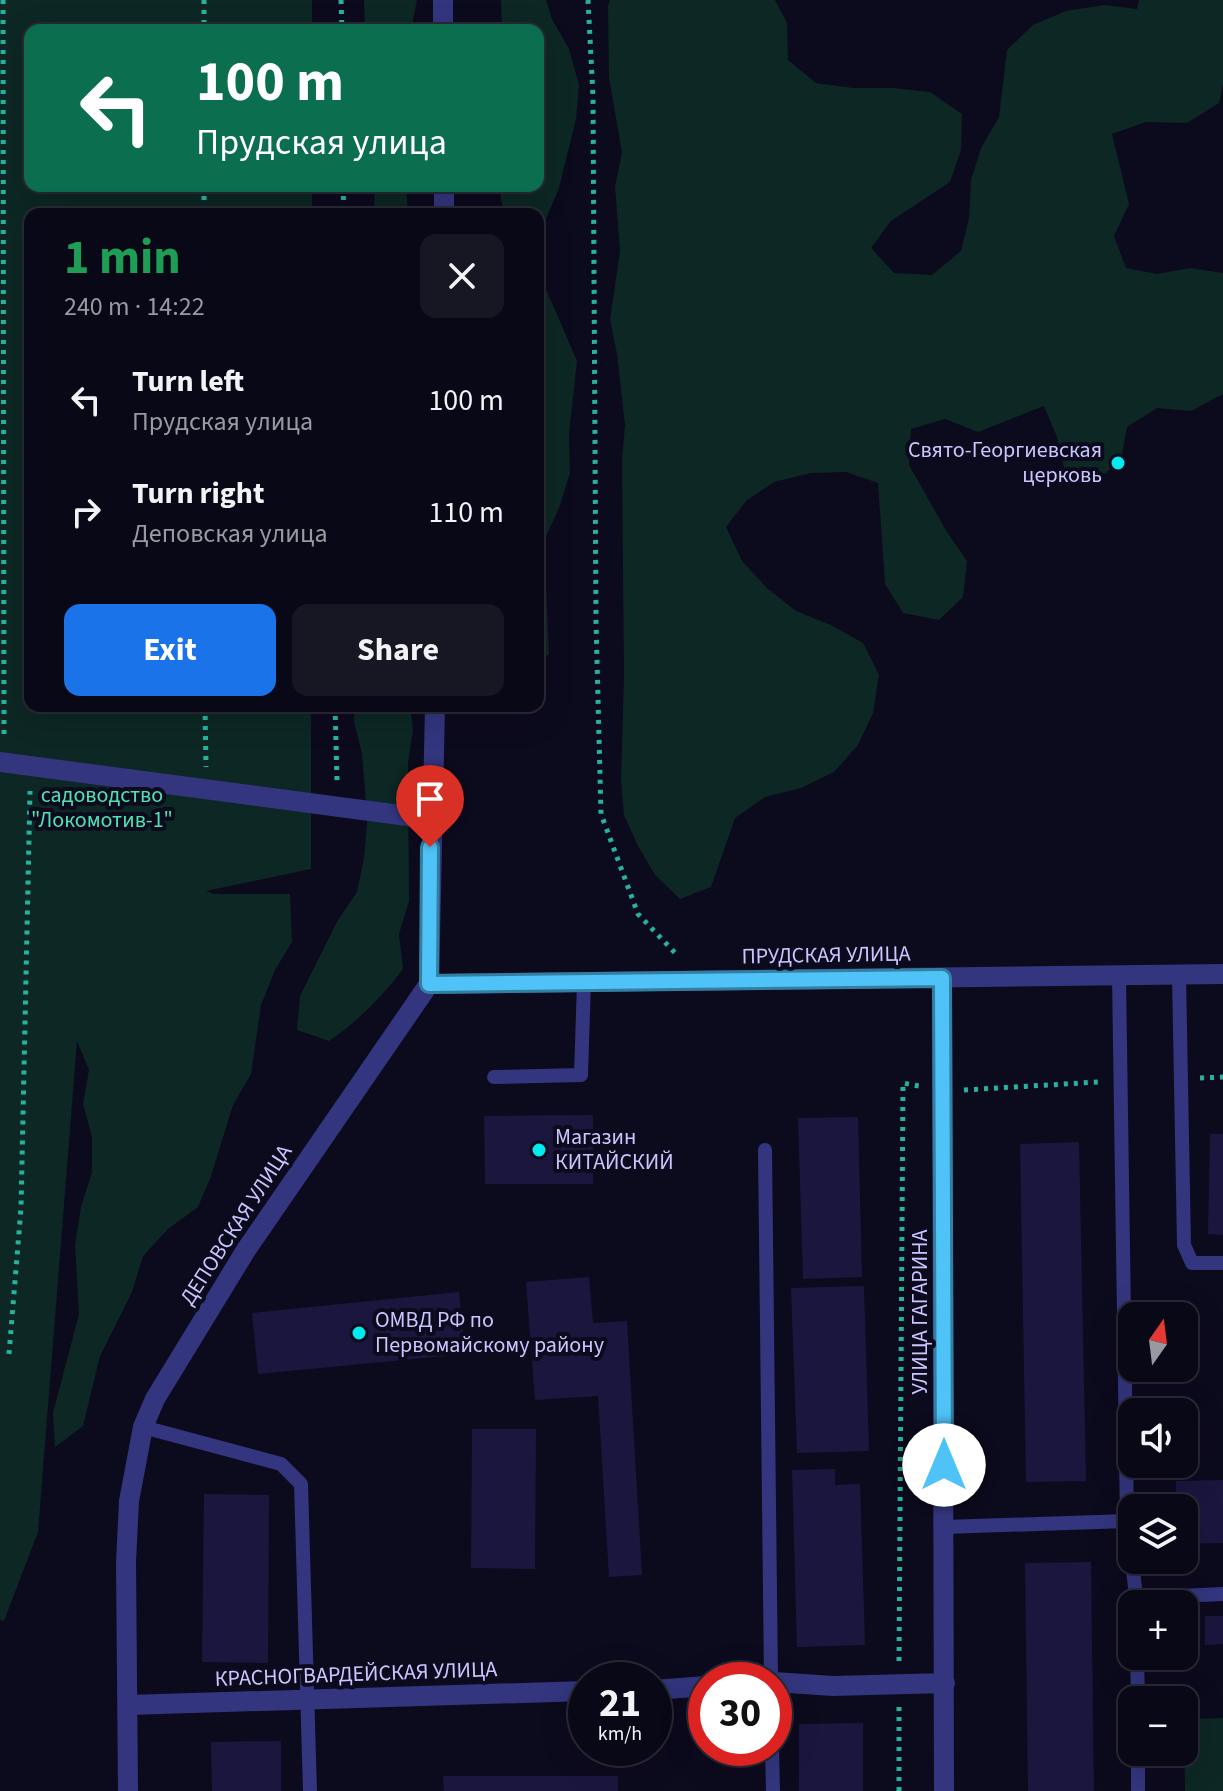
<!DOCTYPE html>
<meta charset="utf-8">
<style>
:root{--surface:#090816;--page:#171623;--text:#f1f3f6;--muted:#999aa1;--line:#292935;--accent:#1a73e8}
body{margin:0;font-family:"Source Sans 3",sans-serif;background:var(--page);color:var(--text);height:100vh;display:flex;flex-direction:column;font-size:30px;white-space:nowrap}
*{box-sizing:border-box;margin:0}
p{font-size:26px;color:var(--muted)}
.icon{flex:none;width:44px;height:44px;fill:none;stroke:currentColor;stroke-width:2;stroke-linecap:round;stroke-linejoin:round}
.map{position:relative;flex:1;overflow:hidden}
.panel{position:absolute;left:24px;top:208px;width:520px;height:504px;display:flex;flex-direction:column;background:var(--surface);border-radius:16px;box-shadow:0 8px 32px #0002,0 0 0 2px var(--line)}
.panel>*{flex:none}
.hud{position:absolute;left:24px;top:24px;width:520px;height:168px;border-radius:16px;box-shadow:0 8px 32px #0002,0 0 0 2px var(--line);background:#0b6e4f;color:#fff;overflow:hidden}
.needle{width:52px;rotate:14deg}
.tools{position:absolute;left:1118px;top:1302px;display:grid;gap:16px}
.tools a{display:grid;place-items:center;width:80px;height:80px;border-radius:16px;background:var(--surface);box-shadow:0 8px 32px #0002,0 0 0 2px var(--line);font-size:40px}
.speed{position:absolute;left:568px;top:1662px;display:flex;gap:16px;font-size:40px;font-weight:700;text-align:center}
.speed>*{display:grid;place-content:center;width:104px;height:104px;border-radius:50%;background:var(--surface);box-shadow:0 8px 32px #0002,0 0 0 2px var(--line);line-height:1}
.speed small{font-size:20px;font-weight:400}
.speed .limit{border:12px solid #d22;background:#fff;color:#111}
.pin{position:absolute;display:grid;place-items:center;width:68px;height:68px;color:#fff;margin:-82px -34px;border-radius:50% 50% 50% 0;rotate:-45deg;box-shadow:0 0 8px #0007}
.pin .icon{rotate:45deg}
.me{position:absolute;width:88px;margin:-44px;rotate:0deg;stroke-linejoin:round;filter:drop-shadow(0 0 6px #0008)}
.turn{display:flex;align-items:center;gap:28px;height:168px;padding:0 40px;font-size:36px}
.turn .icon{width:104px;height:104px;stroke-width:2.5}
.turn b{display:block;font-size:56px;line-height:68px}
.round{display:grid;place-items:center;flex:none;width:84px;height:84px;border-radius:16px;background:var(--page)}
.headline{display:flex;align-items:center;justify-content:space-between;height:136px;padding:0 40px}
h1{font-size:48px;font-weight:700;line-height:60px;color:#1e9e55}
.primary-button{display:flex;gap:16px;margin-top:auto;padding:16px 40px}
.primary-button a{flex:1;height:92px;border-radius:16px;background:var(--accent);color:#fff;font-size:32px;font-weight:700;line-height:92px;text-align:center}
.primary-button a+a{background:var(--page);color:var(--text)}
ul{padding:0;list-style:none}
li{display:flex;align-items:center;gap:24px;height:112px;padding:0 40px}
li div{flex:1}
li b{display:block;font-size:30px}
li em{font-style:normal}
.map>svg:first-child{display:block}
</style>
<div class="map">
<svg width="1223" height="1791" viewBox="0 0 1223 1791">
<rect width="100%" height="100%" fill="#0c0a1d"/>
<path fill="#0d2724" d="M0,0H312V30H30V186H312V214H30V706H311V869L206,891L214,894H290L292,942L275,970L261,1005L251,1074L233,1105L211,1176L198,1207L168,1229L143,1256L132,1292L100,1356L83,1426L55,1447L53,1413L79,1314L75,1245L81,1207L92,1172V1137L83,1104L89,1070L77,1041L38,1532L4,1621L0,1620Z
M364,0H417L411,30H365Z
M501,0H546L552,19L569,49L579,85L576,119L559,188L546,219L539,254L546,289L577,361L569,434L570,473L559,508L544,541L549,654L538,662V214H504L499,186H538V30H502Z
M610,0H775L787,23L788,60L816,83L853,88H893L930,92L962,114L961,150L950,182L891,221L871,248L894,273L932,275L961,251L969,218L971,180L981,148L999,117L1007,50L1033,25L1066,11L1104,5L1137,9L1139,0H1223V84L1219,103L1187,123L1146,122L1112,134L1129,204L1114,236L1126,268L1157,274L1190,268L1223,273V394L1191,411L1157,408L1127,427L1121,460L1095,482L1064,468L1057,437L1044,406L978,432L945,419L911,429L909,465L947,532L967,561L963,597L939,620L903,613L885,584L878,483L846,472L811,473L774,482L746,501L726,527L742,561L767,588L796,611L831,625L863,643L879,675L873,713L858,745L834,772L801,788L765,797L735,818L711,887L680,899L655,875L638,846L624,815L621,781L624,676L622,460L625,425L617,354L610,319L620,251L615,186L622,153L609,77L608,6Z
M375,186H406L408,214H374Z
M354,706H410L413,730L408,763L409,901L399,934L403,969C381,998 358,1021 329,1041L297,1030L300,996L338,920L357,892L364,858L367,824L365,789L362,753L354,722Z
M1223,1718V1791H1185L1184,1719Z"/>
<path fill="#1b163e" d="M593,1115V1184H485L484,1116Z
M858,1117L862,1277L803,1279L798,1118Z
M1210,1134H1223V1235L1208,1234Z
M1079,1142L1086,1481L1026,1482L1020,1144Z
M589,1277L593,1323L627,1321L642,1575L609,1577L598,1396L535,1400L526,1282Z
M864,1286L869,1451L797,1453L791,1288Z
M459,1292L465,1354L258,1374L252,1313Z
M472,1429H536L535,1569L471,1568Z
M835,1469V1485L860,1484L865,1645L797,1647L792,1470Z
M1223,1480V1543L1184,1544V1508H1176V1481Z
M204,1494L269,1495L268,1663L202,1662Z
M1091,1562L1094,1791H1028L1025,1563Z
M1205,1616H1223V1644L1205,1645Z
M863,1723V1791H799V1724Z
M281,1741V1791H212L211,1742Z
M443,1776H618V1791H444Z"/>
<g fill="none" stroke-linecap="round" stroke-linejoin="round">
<path stroke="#27b2a0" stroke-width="5" stroke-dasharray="4 6" stroke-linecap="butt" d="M3,0L4,739
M204,0V30
M341,0L342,30
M588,0L593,96L596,621L601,814L638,914L678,956
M204,186V214
M343,186L344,214
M205,706L206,767
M335,706L337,781
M1200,1078L1223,1077
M964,1090L1098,1082
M9,1354L21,1208L30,791
M899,1661L903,1083L919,1086
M899,1707V1791"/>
<path stroke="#33357e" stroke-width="14" d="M1179,975L1184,1245L1192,1263H1223
M1119,976L1127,1521L1137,1604
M494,1077L581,1075L584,982
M765,1150L771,1680
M143,1427L281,1464L301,1484L310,1791
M944,1527L1127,1521
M1137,1598L1223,1594
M1137,1656L1138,1700
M772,1748L773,1791
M1138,1752V1791"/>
<path stroke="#33357e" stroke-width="20" d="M0,762L430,819
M942,978L944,1791
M774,1682L833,1686L945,1683
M654,1690L706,1686
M128,1705L586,1691"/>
<path stroke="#33357e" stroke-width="20" d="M443,0V30
M444,214V186
M429,984L1223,974
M128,1791L126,1562L129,1501L143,1427L155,1399L246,1250L429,984L435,706"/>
</g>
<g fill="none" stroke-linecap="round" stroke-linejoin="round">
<defs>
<path id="route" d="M430,847L429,984L942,978L944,1465"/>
</defs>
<use href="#route" stroke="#337fa1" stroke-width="20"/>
<use href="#route" stroke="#4fc3f7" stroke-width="14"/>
</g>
<g fill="#00eaf1" stroke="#0c0a1d" stroke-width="3">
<circle cx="1118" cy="463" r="8"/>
<circle cx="539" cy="1150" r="8"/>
<circle cx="359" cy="1333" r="8"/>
</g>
<g text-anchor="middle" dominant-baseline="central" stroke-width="8" stroke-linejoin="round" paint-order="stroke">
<g font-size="22" fill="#c9c6ff" stroke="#0c0a1d" text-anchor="start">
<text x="1102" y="450" text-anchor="end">Свято-Георгиевская<tspan x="1102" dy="25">церковь</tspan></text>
<text x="555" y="1137">Магазин<tspan x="555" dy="25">КИТАЙСКИЙ</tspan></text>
<text x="375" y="1320">ОМВД РФ по<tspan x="375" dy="25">Первомайскому району</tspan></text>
</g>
<g font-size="22" fill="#4ee3b3" stroke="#0c0a1d">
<text x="102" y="795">садоводство<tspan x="102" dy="25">"Локомотив-1"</tspan></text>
</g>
<g font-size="22" fill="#c9c6ff" stroke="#0c0a1d">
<text transform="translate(826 955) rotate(-1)">ПРУДСКАЯ УЛИЦА</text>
<text transform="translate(236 1225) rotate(-57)">ДЕПОВСКАЯ УЛИЦА</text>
<text transform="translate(920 1312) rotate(-90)">УЛИЦА ГАГАРИНА</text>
<text transform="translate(356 1674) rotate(-2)">КРАСНОГВАРДЕЙСКАЯ УЛИЦА</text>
</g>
</g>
</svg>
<div class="tools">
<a><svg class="needle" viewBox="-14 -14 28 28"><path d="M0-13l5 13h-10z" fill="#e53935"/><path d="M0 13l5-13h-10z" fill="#999aa1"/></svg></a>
<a><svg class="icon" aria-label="sound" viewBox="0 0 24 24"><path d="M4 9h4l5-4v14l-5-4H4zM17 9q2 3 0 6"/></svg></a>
<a><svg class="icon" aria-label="layers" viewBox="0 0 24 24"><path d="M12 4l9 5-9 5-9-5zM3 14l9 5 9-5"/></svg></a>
<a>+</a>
<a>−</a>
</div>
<div class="speed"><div>21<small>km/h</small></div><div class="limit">30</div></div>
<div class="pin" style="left:430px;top:847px;background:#d93025"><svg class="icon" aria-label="arrive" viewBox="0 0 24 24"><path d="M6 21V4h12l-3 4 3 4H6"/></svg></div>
<svg class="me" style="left:944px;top:1465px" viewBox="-20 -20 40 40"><circle r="19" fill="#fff"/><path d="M0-13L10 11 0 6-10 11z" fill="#4fc3f7"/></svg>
<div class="hud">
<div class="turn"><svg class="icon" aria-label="left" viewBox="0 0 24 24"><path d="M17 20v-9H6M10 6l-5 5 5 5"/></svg><div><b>100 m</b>Прудская улица</div></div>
</div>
<section class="panel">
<div class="headline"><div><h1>1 min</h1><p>240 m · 14:22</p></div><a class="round"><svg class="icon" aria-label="close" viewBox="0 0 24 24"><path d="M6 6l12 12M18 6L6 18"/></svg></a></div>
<ul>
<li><svg class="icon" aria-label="left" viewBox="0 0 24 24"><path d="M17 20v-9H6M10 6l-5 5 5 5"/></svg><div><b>Turn left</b><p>Прудская улица</p></div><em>100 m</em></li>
<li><svg class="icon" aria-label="right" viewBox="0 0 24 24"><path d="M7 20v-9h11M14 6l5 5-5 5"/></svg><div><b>Turn right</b><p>Деповская улица</p></div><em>110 m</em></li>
</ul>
<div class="primary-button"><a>Exit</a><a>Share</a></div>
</section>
</div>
